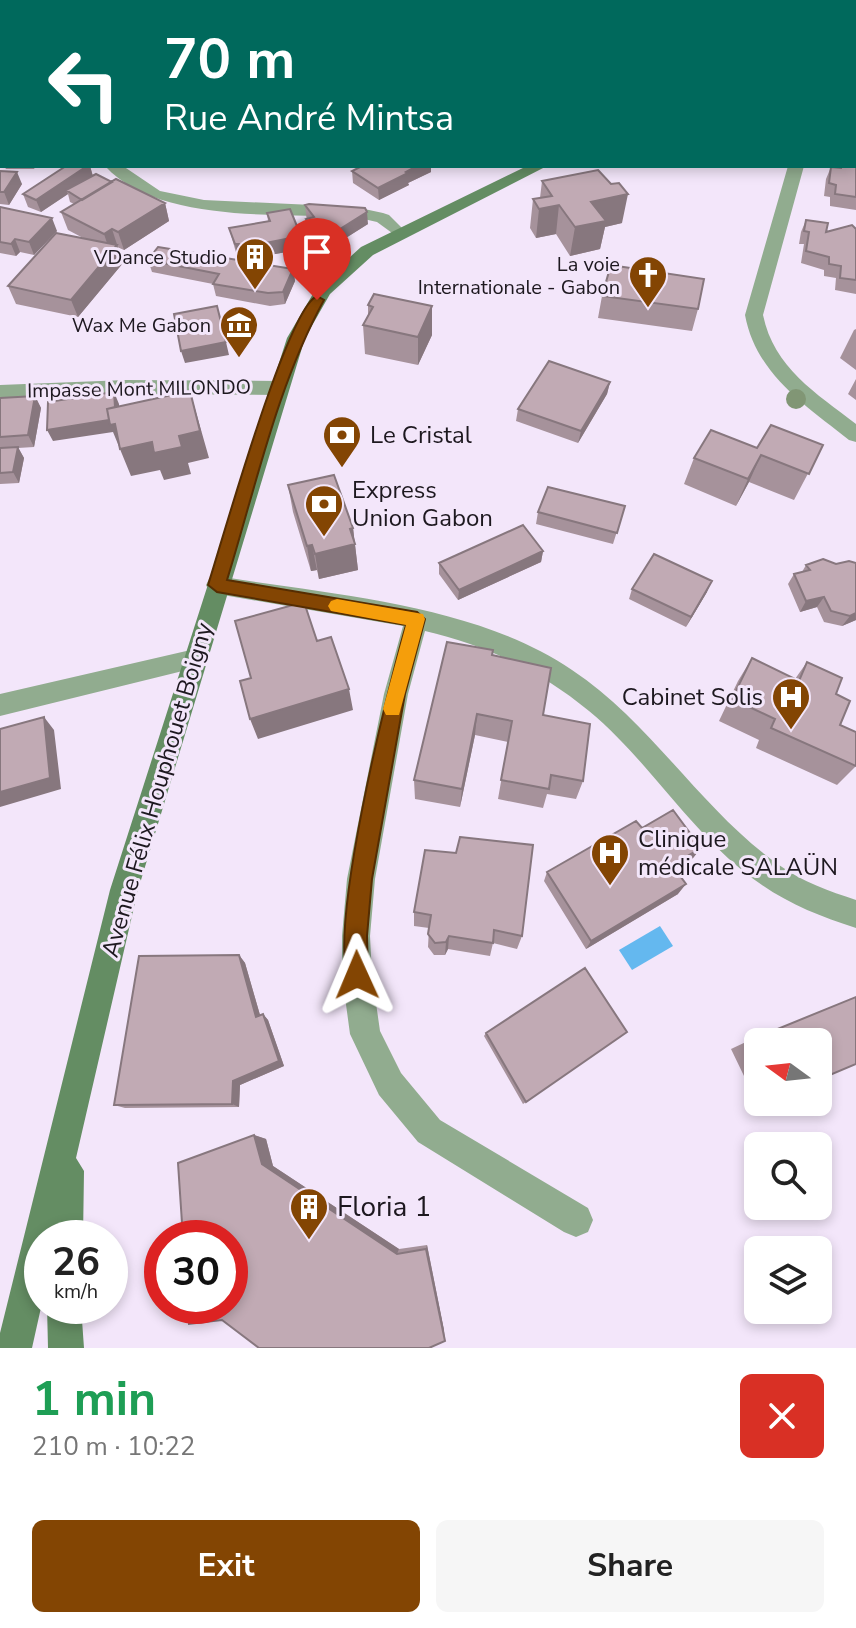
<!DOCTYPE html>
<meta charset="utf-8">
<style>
:root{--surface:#fff;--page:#f6f6f6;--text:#222;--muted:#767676;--accent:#834503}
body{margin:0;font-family:"Nunito Sans",sans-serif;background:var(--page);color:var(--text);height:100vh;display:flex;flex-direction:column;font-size:30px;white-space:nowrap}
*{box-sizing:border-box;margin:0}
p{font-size:26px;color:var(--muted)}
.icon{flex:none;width:44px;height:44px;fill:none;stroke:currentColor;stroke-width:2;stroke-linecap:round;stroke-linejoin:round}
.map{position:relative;height:1348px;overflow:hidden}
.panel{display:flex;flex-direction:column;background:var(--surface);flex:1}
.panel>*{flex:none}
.guide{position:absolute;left:0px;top:0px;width:856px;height:168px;box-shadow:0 4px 12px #0003;background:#00695c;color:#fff;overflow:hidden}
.needle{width:52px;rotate:285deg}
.fabs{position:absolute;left:744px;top:1028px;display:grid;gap:16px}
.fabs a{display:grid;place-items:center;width:88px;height:88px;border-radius:12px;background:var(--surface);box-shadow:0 4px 12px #0003;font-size:40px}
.speed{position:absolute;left:24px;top:1220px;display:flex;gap:16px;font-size:40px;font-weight:700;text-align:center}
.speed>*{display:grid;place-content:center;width:104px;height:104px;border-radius:50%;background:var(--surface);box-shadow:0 4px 12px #0003;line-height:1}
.speed small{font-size:20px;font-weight:400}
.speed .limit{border:12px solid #d22;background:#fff;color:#111}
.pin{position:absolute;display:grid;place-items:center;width:68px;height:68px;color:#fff;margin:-82px -34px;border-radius:50% 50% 50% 0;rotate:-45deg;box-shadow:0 0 8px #0007}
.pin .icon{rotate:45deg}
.me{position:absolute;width:88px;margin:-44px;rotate:359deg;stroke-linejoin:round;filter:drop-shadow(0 0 6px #0008)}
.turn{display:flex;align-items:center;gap:28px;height:168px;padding:0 32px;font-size:36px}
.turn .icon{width:104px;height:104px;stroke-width:2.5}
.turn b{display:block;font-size:56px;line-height:68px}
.round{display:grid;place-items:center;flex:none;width:84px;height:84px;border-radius:12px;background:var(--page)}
.headline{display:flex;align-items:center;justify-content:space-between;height:136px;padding:0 32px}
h1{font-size:48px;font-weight:700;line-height:60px;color:#1e9e55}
.action{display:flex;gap:16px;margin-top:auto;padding:16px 32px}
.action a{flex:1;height:92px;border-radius:12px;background:var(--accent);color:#fff;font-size:32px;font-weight:700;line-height:92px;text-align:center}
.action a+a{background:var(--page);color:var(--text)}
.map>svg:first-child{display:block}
</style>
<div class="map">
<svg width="856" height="1348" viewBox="0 0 856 1348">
<rect width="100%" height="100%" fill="#f3e6fa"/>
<path fill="#64b8ef" d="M660,926L673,946L632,970L619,950Z"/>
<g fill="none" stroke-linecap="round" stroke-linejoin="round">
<path fill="#91ac8f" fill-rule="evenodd" d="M722,0H732L733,2H723Z"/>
<path fill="#91ac8f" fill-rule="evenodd" d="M105,166H123L160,191L204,200L355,207L383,213L389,215L407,233L399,238L377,222L355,217C281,213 158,224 105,166Z
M788,166H804L763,315C774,368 816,393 856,424V442L849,440C805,405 756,374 745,315Z
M126,380L278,381L288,388L278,395L126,394L0,399V385Z
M217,576C332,595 473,603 572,670C652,723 701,810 779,865C803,882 829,891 856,900V928C822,917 791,905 762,885C694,839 652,763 589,711C541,671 486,645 425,631L408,694L375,879L370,936L372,975L380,1031L401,1073L440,1120L588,1208L593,1220L588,1232L576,1237L564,1232L418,1142L379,1095L350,1034L342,975V936L347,879L384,694L403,626L217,594L209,591L206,585L209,579Z
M195,649L203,652L207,659L203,666L0,716V694Z"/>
<path fill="#648d63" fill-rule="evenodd" d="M527,166H547L373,255L330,294L305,338L138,890L76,1158L84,1171L83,1238H42V1303L32,1348H0V1333L110,890L287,338L317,287L361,247Z
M47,1306H81L84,1348H48Z"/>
</g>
<circle fill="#819675" cx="796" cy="399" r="10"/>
<path fill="#a6929b" d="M0,0H14V2H2V66H0Z
M62,0H175V2H62Z
M556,0H697L696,2H555Z
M854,47L856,48V71L854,70Z
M856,117V141L854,136V121Z
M856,163V210L830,206V197L824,196L826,179L831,167L839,168L840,166H854Z
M4,166H36L34,169H6Z
M90,166L93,176L112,182L165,203L169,221L124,250L117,247L123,263L78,317L16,304L8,286L85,239L68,230L61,212L74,204L70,202L68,194L41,212L28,207L23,194Z
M362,166H431V172L408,183L409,185L379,200L353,183L352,171Z
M0,171L22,184L9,205L0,204Z
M542,181L622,223L605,227L600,249L570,256L556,234L536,238L530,228L533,199L540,198Z
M305,205L368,224L333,246L320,249L308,231Z
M0,207L57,231L34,255L20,252L16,256L0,253Z
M267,213L303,249L242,260L241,256H237L229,228L268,221Z
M806,220L826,232L856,229V294L835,290L836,278L824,276V270L801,263L804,244H799L801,232Z
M148,260L293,269L295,281L285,304L270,306L216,296L213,284L152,272Z
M616,269L698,309L692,331L598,318L602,296Z
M374,294L432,335L418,365L365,354L363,325L368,315V305Z
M856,329V370L840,358L854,330Z
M856,379V400L848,394Z
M610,382L607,394L578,443L516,421L518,409Z
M35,396L41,408L34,447L18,448L24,458L19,483L0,484V398Z
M823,445L794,500L749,482L736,506L684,484L694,458L757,448Z
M288,485L353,528L358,570L319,579L317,570L311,571L293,512Z
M625,506L613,544L536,524L538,512Z
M543,551L541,562L458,600L439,574V563Z
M856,563V620L842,626L824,622L817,607L800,612L788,584L794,574L802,572L806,565Z
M632,589L707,592L686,627L629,599Z
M492,655L543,715L583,781L576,799L547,794L543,808L498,799L508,742L475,735L460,807L415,799L414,780Z
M752,658L795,679L807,662L836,694L840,725L856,766L837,785L756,748L759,740L719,721L738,681Z
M642,828L701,848L693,858L675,869L678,894L586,949L544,881L547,872Z
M425,850L522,936L517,949L493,943L490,956L448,949L445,955H434L428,947L429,928L414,926V912Z
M239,955L245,963L260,1015L263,1014L268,1020L284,1066L240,1085L239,1107L125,1108L114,1105Z
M627,1032L523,1104L484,1036L486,1033Z
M748,1041L758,1042V1102H761L757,1103L731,1049Z
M254,1135L266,1139L273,1166L399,1249L427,1245L444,1330L259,1348Z"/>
<path fill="#87777e" d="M62,0H82L74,2H62Z
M87,166H90L93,177L66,190L68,194L41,212L36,200Z
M417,166H431V172L408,183L409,185L379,200L378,188Z
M17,172L22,184L9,205L4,192Z
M628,194L622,223L605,227L600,249L570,256L575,227L591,202Z
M165,203L169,221L124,250L118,232Z
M559,205L556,234L536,238L539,209Z
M367,212L368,224L333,246L320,249L319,237Z
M52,218L57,231L34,255L29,242Z
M112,229L123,263L78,317L71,300L110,252L104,234Z
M301,236L303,249L242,260L240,248Z
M15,239L20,252L16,256L11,244Z
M235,244H239L241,256H237Z
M293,269L295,281L285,304L283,292Z
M432,306V335L418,365V337Z
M226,342L229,355L185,363L181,351Z
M610,382L607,394L578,443L581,431Z
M190,391L209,458L188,463L191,474L164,480L160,470L131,476L113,432L53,441L47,430L114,392L119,404L120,431L179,436Z
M35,396L41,408L34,447L28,435Z
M18,447L24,458L19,483L13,472Z
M761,455L749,482L736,506L748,479Z
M353,528L358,570L319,579L315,554L350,529Z
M312,545L317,570L311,571L307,546Z
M543,551L541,562L458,600L459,590Z
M712,581L707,592L686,627L691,617Z
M824,597L817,607L800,612L806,601Z
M856,613V620L842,626L850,616Z
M349,689L353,710L258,739L250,719Z
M477,714L475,735L460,807L462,789Z
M44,717L54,730L61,789L0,807V792Z
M701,848L693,858L665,875L672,865Z
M686,884L678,894L586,949L591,941Z
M449,936L448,949L445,955L446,942Z
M239,955L245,963L262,1022L256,1017Z
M263,1014L268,1020L284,1066L240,1085L239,1107L232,1104L233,1081Z
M254,1135L266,1139L273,1166L399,1249L397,1254L262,1164Z
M427,1245L444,1330L445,1341L426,1249Z"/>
<path fill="#c1aab4" stroke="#87777e" stroke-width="2" d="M75,0H137V2H72Z
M188,0H213L212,2H187Z
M595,0H683L686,1L684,2H593Z
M854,13H856V33L854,35Z
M0,16H2V54H0Z
M0,135H2V149L0,151Z
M854,163H856V197L835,194L836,185L829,183L831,167L841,168V166H854Z
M66,166H87L36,200L23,194Z
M362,166H417L406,172L408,173L378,188L352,171Z
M598,170L611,184L619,183L628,194L591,202L606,221L575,227L559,205L539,209L533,199L552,196L542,181Z
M0,171L17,172L4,192H0Z
M96,174L112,182L82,200L66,190Z
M116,179L165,203L118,232L112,229L104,234L61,212Z
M309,204L365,208L367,212L332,234L319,237L306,219L314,217L305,205Z
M0,207L52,218L29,242L15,239L11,244L0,242Z
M290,209L301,236L240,248L239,244H235L229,228L270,221L267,213Z
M806,220L828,223L826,232L852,225L856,229V280L840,278L841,266L829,264V257L806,251L809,232L804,231Z
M56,233L117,245L71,300L8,286Z
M158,247L293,269L283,292L268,293L213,284L219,274L148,260Z
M617,266L704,279L698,309L602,296L610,268L616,269Z
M374,294L432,306L418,337L363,325L373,307L368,305Z
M217,306L226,342L181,351L174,314Z
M549,361L610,382L581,431L518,409Z
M190,391L200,431L179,436L182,447L154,453L152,442L120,449L115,424L110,425L107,409Z
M114,392L115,407L107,409L109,420L47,430L48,402Z
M35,396L28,435L0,437V398Z
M771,425L823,445L809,474L761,455L748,479L694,458L711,430L757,448Z
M18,447L13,472L0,473V448Z
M334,475L353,528L350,529L355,544L315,554L312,545L307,546L288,485Z
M548,487L625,506L617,533L538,512Z
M523,525L543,551L459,590L439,563Z
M654,554L712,581L691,617L632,589Z
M823,559L836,564L849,561L856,563V613L850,616L831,611L824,597L806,601L794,574L810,570L806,565Z
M304,602L317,641L331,637L349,689L250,719L240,681L251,678L235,621Z
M447,642L493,650L492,655L551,668L543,715L590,724L583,781L551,775L549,789L501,780L512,721L477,714L462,789L414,780Z
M752,658L799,681L807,662L842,678L836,694L850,701L840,725L856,732V766L771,728L775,719L732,699Z
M44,717L50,778L0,792V729Z
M673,810L701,848L672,865L686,884L591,941L547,872L636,821L642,828Z
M460,837L533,845L522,936L494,930L493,943L449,936L446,942L435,943L428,934L431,915L414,912L425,850L456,853Z
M239,955L256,1017L263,1014L279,1061L233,1081L232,1104L114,1105L139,956Z
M585,968L627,1032L526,1102L486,1033Z
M856,997V1064L818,1080V1042H758V1062L748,1041Z
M254,1135L262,1164L397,1254L426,1249L445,1341L429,1348H259L222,1320L189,1324L188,1306H230V1238H183L178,1163Z"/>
<path fill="#834503" stroke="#552d02" stroke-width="2" d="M317,296L324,300C277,386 256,486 227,580L417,612L425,619L405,694L372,879L367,936L368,975L364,982L357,986L349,982C327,930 388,688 406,625L217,592L208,585C222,542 287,308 317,296Z"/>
<path fill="#f59e0b" d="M337,599L423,614L425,619L399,715H386L383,709L406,625L331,611L328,606L331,601Z"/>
<defs>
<symbol id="building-pin" viewBox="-11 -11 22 30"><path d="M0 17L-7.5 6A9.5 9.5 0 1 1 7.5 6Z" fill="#834503" stroke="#f3e6fa"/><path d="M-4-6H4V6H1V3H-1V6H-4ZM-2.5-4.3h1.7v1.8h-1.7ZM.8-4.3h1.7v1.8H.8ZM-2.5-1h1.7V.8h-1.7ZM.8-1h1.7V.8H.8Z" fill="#fff"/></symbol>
<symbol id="church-pin" viewBox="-11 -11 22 30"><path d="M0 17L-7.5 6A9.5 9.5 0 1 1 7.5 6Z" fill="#834503" stroke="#f3e6fa"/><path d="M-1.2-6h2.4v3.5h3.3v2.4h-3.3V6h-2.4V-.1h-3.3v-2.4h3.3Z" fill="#fff"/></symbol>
<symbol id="museum-pin" viewBox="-11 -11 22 30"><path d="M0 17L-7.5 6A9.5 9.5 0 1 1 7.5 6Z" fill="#834503" stroke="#f3e6fa"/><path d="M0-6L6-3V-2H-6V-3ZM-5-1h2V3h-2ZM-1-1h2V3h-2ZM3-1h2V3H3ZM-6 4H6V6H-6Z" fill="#fff"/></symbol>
<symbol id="bank-pin" viewBox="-11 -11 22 30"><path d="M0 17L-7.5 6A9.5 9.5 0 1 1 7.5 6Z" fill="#834503" stroke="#f3e6fa"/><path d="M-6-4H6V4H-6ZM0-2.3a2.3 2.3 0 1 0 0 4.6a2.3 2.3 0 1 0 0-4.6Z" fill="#fff"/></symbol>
<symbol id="hospital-pin" viewBox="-11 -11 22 30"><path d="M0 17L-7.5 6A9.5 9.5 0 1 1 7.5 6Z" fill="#834503" stroke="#f3e6fa"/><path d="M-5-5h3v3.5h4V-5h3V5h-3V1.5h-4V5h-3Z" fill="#fff"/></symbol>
</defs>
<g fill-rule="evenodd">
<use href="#building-pin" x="233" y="235" width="44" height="60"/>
<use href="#church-pin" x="626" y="253" width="44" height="60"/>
<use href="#museum-pin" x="217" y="303" width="44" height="60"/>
<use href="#bank-pin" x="320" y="413" width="44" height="60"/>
<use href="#bank-pin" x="302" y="482" width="44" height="60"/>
<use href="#hospital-pin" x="769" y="675" width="44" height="60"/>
<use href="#hospital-pin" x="588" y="831" width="44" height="60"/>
<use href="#building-pin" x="287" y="1185" width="44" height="60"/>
</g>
<g text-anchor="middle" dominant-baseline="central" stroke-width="6" stroke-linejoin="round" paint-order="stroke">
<g font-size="20" fill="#1d181f" stroke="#f3e6fa" text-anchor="end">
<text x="227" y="257">VDance Studio</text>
<text x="620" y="264">La voie<tspan x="620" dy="23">Internationale - Gabon</tspan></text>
<text x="211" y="325">Wax Me Gabon</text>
</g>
<g font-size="20" fill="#1d181f" stroke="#f3e6fa">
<text transform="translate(139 389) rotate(-1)">Impasse Mont MILONDO</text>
</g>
<g font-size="24" fill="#1d181f" stroke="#f3e6fa" text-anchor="start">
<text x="370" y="435">Le Cristal</text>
<text x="352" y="490">Express<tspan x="352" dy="28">Union Gabon</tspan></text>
<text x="763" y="697" text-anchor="end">Cabinet Solis</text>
<text x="638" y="839">Clinique<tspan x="638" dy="28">médicale SALAÜN</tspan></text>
</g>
<g font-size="24" fill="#1d181f" stroke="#f3e6fa">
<text transform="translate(157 790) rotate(-74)">Avenue Félix Houphouet Boigny</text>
</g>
<g font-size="28" fill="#1d181f" stroke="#f3e6fa" text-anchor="start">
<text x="337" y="1207">Floria 1</text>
</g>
</g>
</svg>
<div class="fabs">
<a><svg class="needle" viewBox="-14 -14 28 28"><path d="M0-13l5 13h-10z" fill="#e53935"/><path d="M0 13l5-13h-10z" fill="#767676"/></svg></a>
<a><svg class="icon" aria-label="search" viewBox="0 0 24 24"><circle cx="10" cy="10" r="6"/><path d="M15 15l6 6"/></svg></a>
<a><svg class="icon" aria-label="layers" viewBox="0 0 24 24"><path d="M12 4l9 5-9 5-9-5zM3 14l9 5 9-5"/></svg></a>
</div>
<div class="speed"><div>26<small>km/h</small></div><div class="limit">30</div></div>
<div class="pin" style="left:317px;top:300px;background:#d93025"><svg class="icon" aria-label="arrive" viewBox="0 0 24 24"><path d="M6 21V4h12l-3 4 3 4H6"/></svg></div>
<svg class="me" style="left:357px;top:975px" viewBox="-20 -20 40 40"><path d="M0-17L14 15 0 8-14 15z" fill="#834503" stroke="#fff" stroke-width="4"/></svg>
<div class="guide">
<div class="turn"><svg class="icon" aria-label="left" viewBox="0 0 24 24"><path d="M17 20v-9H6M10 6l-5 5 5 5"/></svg><div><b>70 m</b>Rue André Mintsa</div></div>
</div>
</div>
<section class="panel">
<div class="headline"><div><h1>1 min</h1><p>210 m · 10:22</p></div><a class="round" style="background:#d93025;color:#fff"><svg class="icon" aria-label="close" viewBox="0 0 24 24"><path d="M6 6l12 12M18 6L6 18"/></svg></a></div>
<div class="action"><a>Exit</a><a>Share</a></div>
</section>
